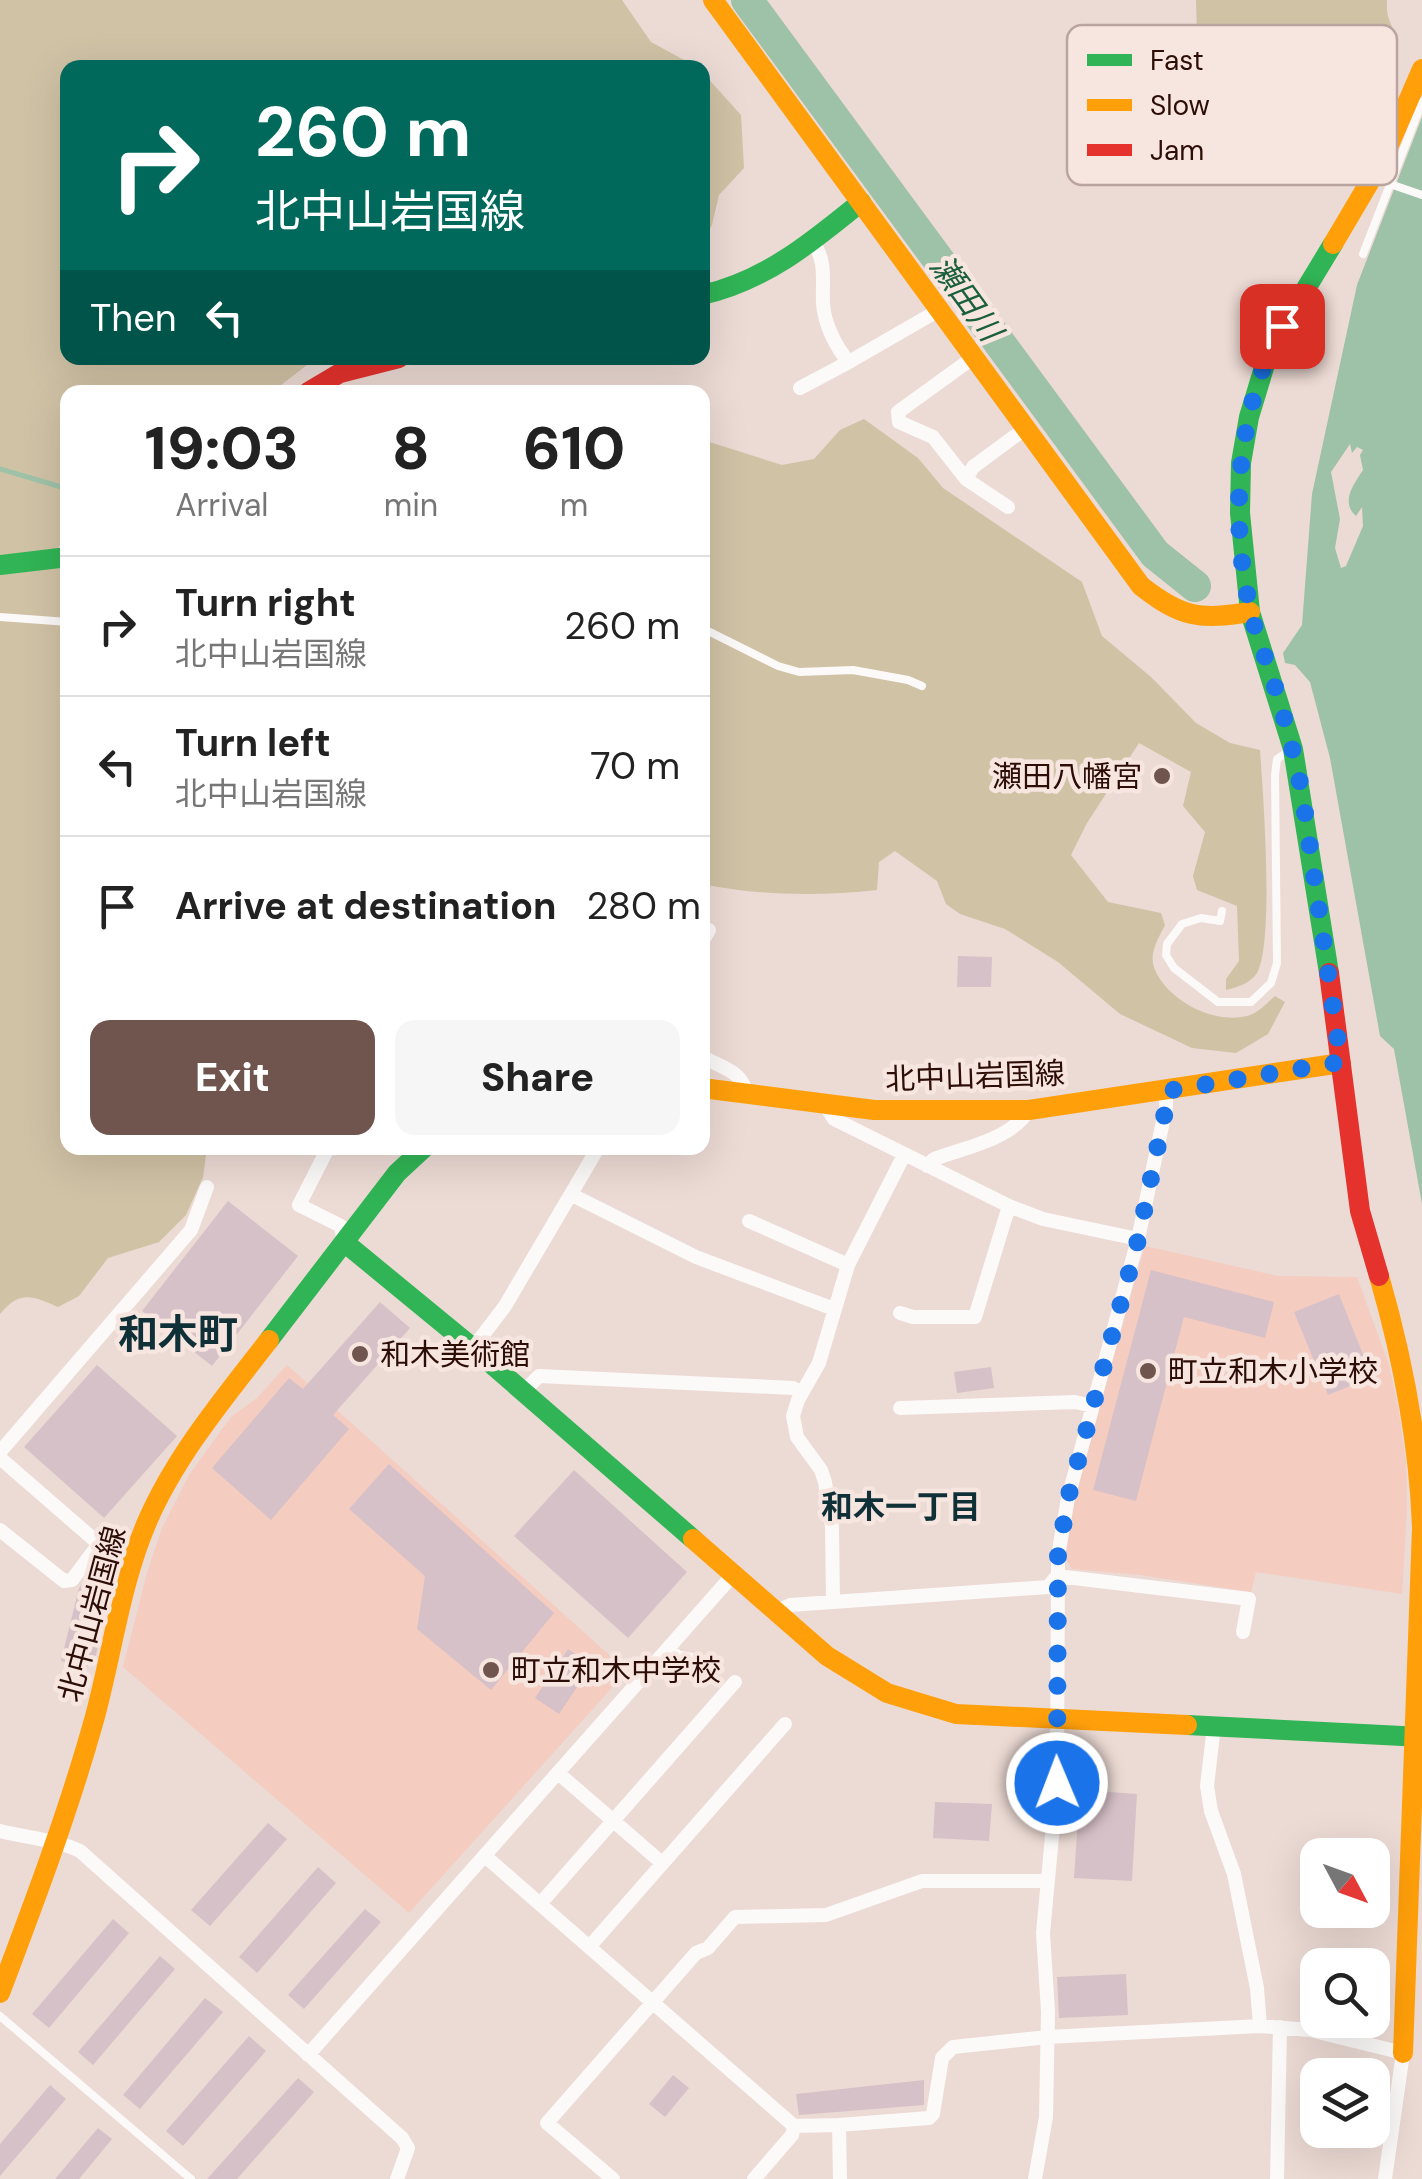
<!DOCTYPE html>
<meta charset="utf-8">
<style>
:root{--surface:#fff;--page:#f6f6f6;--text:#222;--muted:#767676;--line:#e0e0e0;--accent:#70554e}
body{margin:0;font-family:"DM Sans","Noto Sans JP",sans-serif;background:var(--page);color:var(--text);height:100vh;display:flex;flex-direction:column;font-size:38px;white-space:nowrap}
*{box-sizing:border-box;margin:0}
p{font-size:32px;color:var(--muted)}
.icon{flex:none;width:55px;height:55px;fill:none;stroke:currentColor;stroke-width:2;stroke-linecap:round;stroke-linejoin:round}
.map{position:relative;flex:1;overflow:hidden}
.sheet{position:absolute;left:60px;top:385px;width:650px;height:770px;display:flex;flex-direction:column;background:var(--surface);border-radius:20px;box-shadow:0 10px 40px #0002}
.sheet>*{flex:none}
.banner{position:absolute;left:60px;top:60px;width:650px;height:305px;border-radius:20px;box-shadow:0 10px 40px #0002;background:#00695c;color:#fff;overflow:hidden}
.needle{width:65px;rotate:131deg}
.buttons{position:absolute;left:1300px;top:1838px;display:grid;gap:20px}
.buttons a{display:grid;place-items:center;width:90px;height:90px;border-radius:20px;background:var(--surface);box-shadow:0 10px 40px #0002;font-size:50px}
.pin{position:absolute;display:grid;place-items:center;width:85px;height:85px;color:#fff;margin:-42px;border-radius:20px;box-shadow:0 5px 15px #0006}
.me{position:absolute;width:110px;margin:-55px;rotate:359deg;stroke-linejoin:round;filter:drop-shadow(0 0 8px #0008)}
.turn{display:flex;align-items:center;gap:35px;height:210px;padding:0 30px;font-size:45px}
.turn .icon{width:130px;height:130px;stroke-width:2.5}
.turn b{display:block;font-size:70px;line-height:85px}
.then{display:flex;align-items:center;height:95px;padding:0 30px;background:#0003;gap:20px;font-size:38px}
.eta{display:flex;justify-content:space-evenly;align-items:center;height:170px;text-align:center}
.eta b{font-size:60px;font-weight:800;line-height:70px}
.action{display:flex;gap:20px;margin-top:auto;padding:20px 30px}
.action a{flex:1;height:115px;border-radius:20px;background:var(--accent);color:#fff;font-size:40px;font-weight:800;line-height:115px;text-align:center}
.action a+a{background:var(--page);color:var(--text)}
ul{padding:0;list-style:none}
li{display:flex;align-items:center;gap:30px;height:140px;padding:0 30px;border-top:2px solid var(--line)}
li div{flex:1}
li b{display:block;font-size:38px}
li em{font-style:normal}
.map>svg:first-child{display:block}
</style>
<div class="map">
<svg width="1422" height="2179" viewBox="0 0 1422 2179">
<rect width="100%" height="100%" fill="#ecdad4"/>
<path fill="#f4ccc0" d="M1145,1246L1278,1276L1357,1277L1389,1365L1398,1407L1406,1462L1407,1508L1402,1594L1256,1572L1251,1592L1141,1575L1072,1569L1065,1557L1077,1487Z
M287,1365L627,1671L409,1913L123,1667L147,1573L162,1528L189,1475L231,1417L257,1398Z"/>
<path fill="#d0c2a5" d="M0,0H622L651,42L697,67L68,68V358H316L272,392H68L67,534L47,566L68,570V1148H207L203,1177L186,1215L159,1242L108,1258L79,1296L58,1307C32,1296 20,1290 0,1314Z
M1196,0H1387C1385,24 1398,29 1397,45C1395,88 1374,120 1353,156L1325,164L1269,149L1209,98L1198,70Z
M703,73L741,115L744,168L719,195L712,225L703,241Z
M864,419L918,458L943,488L1082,582L1102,636L1151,677L1196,723L1230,743L1260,750C1263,793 1274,936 1258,971C1252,983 1238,987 1226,990V979L1239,961L1237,906L1197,890L1193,876L1205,832L1183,806L1191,772L1139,743L1087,823L1071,855L1108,902L1161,913L1165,925C1158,939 1148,954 1155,970C1169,1002 1217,1026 1250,1015C1259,1012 1268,1002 1275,996L1285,1002L1268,1034L1236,1053L1192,1048L1120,1014L1058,962L1005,929L960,914L946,904L937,881L895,851L879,862L877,890C820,896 759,896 703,884V440L782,465L814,459L840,430Z"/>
<path fill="#9ec2a7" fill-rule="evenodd" d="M1422,117V1204L1394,1049L1380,1036L1330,758L1310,682L1295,665L1285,663L1283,653L1302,625L1312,494L1357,285ZM1350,444L1352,453L1357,447L1363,450L1360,455L1363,470C1354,484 1340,502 1356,516L1362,507L1363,526L1346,566L1341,568L1335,548L1340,519L1331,472Z"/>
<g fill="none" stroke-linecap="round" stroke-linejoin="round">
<path stroke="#9ec2a7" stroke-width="5" d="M0,469L68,489"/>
<path stroke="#9ec2a7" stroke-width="32" d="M747,0L1155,554L1195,586"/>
</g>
<path fill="#d7c1c8" d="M958,956L992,957L991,987H957Z
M228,1201L298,1256L212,1366L142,1311Z
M1151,1270L1274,1302L1265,1338L1184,1317L1136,1501L1093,1490Z
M1339,1294L1372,1377L1328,1395L1294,1312Z
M380,1302L410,1328L333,1415L349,1429L271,1520L212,1468L289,1378L303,1389Z
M97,1365L177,1436L104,1518L24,1447Z
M991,1367L994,1388L957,1393L954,1372Z
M389,1464L554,1613L491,1690L417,1629L425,1576L349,1509Z
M574,1470L687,1572L628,1638L514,1536Z
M98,1563L116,1572L95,1659L90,1657L87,1668L61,1661L79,1588L87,1577L92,1578Z
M568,1649L592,1665L559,1714L535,1698Z
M1080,1790L1137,1794L1132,1881L1074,1878Z
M935,1802L992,1804L989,1841L933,1838Z
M268,1823L287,1839L210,1926L191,1910Z
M318,1867L336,1883L257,1973L239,1957Z
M365,1909L381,1922L304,2009L288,1995Z
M113,1919L129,1933L49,2028L32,2014Z
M160,1956L175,1969L93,2065L78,2052Z
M1126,1974L1128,2015L1059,2018L1057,1977Z
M205,1998L223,2012L140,2109L123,2095Z
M249,2036L266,2051L183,2146L166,2131Z
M673,2075L689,2088L665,2117L649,2104Z
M298,2078L314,2092L237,2179H207Z
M924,2080V2105L799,2115L796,2094Z
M50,2085L66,2099L0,2176V2144Z
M98,2128L112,2139L79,2179H55Z"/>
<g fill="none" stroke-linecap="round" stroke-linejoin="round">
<path stroke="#fcf9f9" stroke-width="8" d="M1390,184L1422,195
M1363,254L1422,102
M0,617L68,622
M702,628L778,666L799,672L853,670L908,680L922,686
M1222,911L1220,921L1201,918L1182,924L1167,944L1166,955L1174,968L1218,1002H1251L1271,983L1277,963L1275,775L1277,759L1289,751
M0,2016L191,2179"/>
<path stroke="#fcf9f9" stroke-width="14" d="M812,241C827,261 822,279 823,303C824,323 836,348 849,362L939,310
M800,388L849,362
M966,479L933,437L899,422L898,412L974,357
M1008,507L966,479L973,467L1026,428
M702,942L709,930
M702,1057C721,1067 744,1072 746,1094
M826,1106L834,1119L1009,1206L1043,1219L1138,1239
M328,1148L299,1205L341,1226L344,1242
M927,1166L934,1159C966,1147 1010,1140 1029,1110
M572,1195L696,1257L834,1309
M749,1221L848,1265
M900,1313L913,1317H975L1009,1206
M473,1348L505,1306L598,1148
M523,1392L539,1376L793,1388L802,1393
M900,1408L1075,1402L1093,1406
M0,1452L191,1230L207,1187
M0,1458L99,1544
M0,1530L64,1581L72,1580L99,1544L118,1562L132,1565
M833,1602L832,1527L825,1482L821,1470L797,1437L793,1416L798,1400L819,1363L848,1265L904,1155
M775,1612L790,1605L1048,1587L1057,1576L1249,1599L1243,1632
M668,1649L677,1657L713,1664
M1214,1726L1207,1786L1211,1811L1234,1874L1257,1988L1260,2026
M558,1773L662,1863
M0,1831C27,1838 55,1839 80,1851L402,2138L408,2148L397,2179
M485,1856L794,2126L792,2135L754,2179
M540,1904L735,1682
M590,1946L785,1724
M308,2055L732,1576
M839,2125L929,2118L933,2114L942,2058L953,2047L1048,2037L1260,2026L1310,2030L1403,2053L1385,2179
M794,2126L839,2125L840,2179
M613,2179L547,2123L696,1953L708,1948L735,1917L826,1915L922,1881H1047
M1035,2179L1046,2117L1048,2012L1043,1933L1057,1783L1058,1556L1068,1498L1138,1239L1166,1107V1091
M1277,2179L1280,2027"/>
<path stroke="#30b455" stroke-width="20" d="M702,295C765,281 812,242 861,202
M0,565L68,557
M1329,973L1293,749L1250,612L1240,513L1241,463L1249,417L1270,348L1333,244
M344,1242L473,1348L693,1539
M269,1340L397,1173L424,1148
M1187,1725L1422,1737"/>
<path stroke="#ff9f0a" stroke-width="20" d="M713,0L1141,586C1182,618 1199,620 1250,612
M1333,244L1382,161L1422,69
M702,1088L874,1110H1029L1341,1063
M1379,1276C1403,1359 1419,1441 1422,1528L1403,2053
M693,1539L827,1656L887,1693L956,1714L1187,1725
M0,1993C34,1903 68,1813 94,1720C112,1655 120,1585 147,1522C176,1455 225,1397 269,1340"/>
<path stroke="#e5322d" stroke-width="20" d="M308,392L340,373L399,358
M1329,973L1360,1211L1379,1276"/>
</g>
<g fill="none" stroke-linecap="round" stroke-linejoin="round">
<path stroke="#1a73e8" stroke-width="18" stroke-dasharray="0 32.4" d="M1057,1783L1058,1556L1068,1498L1138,1240L1166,1107V1091L1341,1062L1302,792C1294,754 1285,718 1273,681C1266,657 1255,633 1250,608C1229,516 1237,410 1282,326"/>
</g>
<g fill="#70554e" stroke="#f7e5e0" stroke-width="4">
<circle cx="1162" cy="776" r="10"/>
<circle cx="360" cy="1354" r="10"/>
<circle cx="1148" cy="1371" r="10"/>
<circle cx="491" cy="1670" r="10"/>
</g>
<g text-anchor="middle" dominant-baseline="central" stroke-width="9" stroke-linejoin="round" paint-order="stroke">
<g font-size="30" fill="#2d0e06" stroke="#f7e5e0" text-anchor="start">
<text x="1142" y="776" text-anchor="end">瀬田八幡宮</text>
<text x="380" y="1354">和木美術館</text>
<text x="1168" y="1371">町立和木小学校</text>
<text x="511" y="1670">町立和木中学校</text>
</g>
<g font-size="30" fill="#2d0e06" stroke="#f7e5e0">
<text transform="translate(975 1076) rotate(-2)">北中山岩国線</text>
<text transform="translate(92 1614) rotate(-75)">北中山岩国線</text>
</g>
<g font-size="32" font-style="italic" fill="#1b603e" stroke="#f7e5e0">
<text transform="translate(966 298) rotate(54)">瀬田川</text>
</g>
<g font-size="32" font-weight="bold" fill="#103038" stroke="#f7e5e0">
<text x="901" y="1507">和木一丁目</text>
</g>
<g font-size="40" font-weight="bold" fill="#103038" stroke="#f7e5e0">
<text x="178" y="1334">和木町</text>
</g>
</g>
<rect x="1067" y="25" width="330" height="160" rx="15" fill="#f7e5e0" stroke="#baa49f" stroke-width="2.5"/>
<rect x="1087" y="54" width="45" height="12" fill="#30b455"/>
<rect x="1087" y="99" width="45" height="12" fill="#ff9f0a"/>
<rect x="1087" y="144" width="45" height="12" fill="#e5322d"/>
<g font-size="28" fill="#2d0e06">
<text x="1150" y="70">Fast</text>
<text x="1150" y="115">Slow</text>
<text x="1150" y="160">Jam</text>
</g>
</svg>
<div class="buttons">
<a><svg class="needle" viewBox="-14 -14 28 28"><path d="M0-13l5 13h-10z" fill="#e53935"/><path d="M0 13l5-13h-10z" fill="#767676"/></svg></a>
<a><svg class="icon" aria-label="search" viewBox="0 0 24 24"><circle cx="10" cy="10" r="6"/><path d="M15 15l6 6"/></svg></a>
<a><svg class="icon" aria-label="layers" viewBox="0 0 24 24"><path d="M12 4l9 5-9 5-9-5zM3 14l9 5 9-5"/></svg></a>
</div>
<div class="pin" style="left:1282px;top:326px;background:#d93025"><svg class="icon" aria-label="arrive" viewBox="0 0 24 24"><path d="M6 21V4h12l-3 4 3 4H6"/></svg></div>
<svg class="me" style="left:1057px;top:1783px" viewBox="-20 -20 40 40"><circle r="17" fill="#1a73e8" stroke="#fff" stroke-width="3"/><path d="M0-11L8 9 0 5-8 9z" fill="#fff"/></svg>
<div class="banner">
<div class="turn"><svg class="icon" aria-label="right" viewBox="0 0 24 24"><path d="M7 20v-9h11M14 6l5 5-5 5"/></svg><div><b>260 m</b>北中山岩国線</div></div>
<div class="then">Then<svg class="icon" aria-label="left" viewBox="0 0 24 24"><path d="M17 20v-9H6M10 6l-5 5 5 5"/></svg></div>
</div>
<section class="sheet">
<div class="eta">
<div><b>19:03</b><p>Arrival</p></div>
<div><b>8</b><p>min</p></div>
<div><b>610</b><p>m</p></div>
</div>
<ul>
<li><svg class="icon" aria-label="right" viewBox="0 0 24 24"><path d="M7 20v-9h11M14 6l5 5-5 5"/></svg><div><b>Turn right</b><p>北中山岩国線</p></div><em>260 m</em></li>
<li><svg class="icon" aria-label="left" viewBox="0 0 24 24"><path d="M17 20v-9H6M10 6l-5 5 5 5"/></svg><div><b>Turn left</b><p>北中山岩国線</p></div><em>70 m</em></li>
<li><svg class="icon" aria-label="arrive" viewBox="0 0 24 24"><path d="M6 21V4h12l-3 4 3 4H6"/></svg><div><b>Arrive at destination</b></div><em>280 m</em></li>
</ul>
<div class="action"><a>Exit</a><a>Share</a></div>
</section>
</div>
